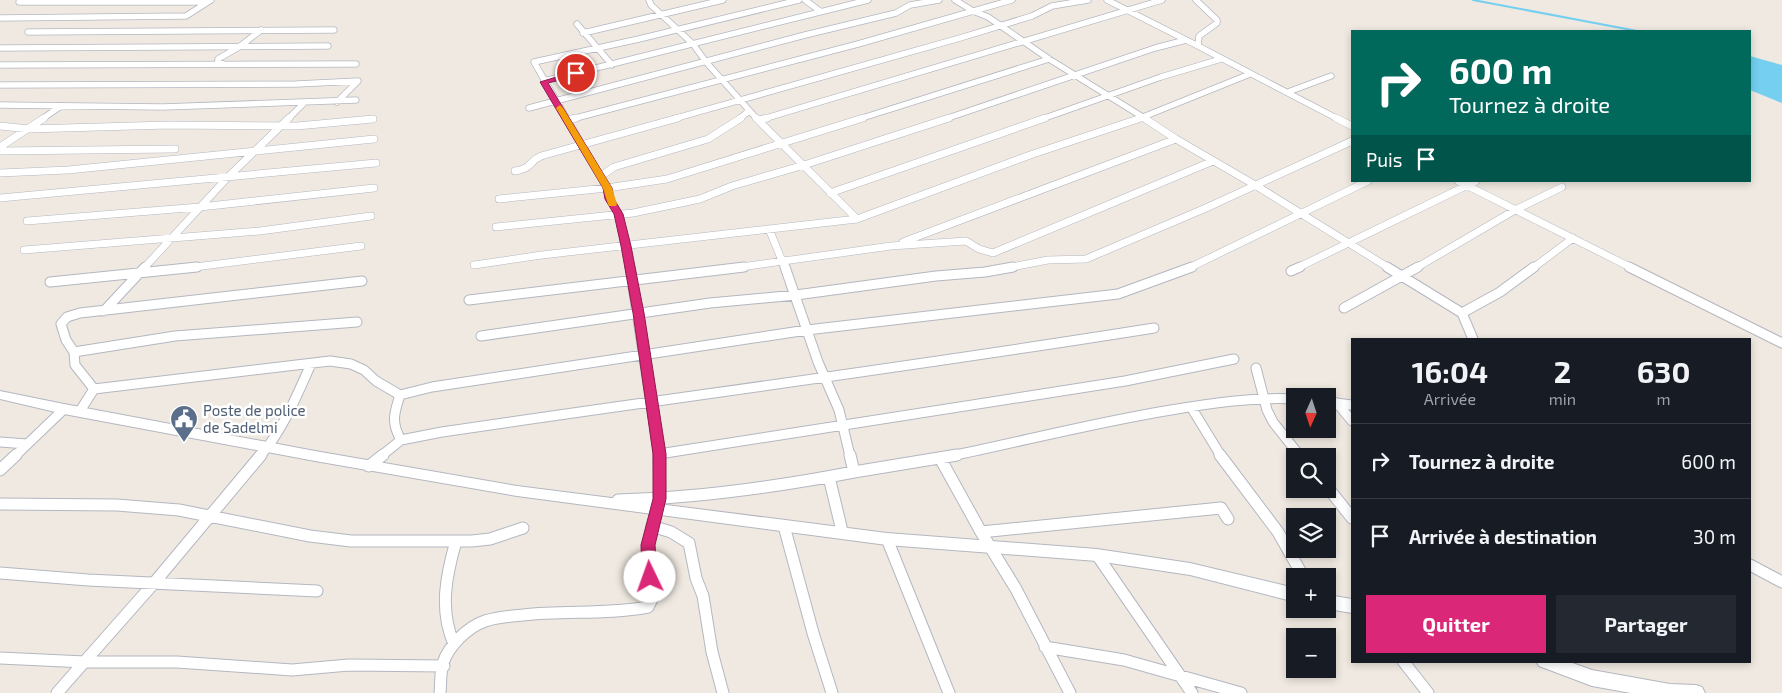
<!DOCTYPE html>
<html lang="fr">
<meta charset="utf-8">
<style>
:root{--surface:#171b24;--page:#242831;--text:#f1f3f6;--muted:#9ea1a6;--line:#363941;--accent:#db2777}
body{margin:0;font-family:"Exo 2",sans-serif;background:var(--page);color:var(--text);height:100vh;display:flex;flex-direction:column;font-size:19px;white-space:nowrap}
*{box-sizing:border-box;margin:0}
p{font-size:16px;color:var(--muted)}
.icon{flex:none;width:28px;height:28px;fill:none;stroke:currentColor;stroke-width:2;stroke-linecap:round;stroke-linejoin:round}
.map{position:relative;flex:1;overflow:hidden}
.side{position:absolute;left:1351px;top:338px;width:400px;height:325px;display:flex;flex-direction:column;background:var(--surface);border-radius:0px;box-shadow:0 2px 8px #0003}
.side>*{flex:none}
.guide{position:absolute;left:1351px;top:30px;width:400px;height:152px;border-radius:0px;box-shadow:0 2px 8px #0003;background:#00695c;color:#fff;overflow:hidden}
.needle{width:32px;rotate:183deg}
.controls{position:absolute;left:1286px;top:388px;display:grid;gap:10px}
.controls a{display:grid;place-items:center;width:50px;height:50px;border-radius:0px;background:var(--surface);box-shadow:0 2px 8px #0003;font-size:25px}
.pin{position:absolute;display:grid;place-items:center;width:42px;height:42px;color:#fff;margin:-21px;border:2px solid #fff;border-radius:50%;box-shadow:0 1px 5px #0007}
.me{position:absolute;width:55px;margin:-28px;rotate:357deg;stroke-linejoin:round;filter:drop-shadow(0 0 4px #0008)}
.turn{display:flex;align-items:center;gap:18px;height:105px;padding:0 15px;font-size:22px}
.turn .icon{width:65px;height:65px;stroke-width:2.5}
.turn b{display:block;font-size:35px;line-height:42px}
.then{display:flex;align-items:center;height:48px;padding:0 15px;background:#0003;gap:10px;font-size:19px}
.eta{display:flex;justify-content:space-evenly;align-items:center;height:85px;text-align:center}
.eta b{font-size:30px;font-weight:700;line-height:35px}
.button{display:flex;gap:10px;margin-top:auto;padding:10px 15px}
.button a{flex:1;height:58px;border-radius:0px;background:var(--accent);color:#fff;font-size:20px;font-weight:700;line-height:58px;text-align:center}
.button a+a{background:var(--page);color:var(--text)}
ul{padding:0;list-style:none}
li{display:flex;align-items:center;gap:15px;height:75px;padding:0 15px;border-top:1px solid var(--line)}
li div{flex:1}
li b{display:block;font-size:19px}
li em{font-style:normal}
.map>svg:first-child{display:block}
</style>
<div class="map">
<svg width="1782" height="693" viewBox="0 0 1782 693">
<rect width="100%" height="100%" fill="#efe9e1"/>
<path fill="#75cff0" d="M1750,56L1782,65V103L1750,90Z"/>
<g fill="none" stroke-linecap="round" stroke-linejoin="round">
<path stroke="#75cff0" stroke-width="2" d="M1473,0L1637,31"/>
<defs>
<path id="street-far3" d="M649,0L651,5L693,44L706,62L757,119
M805,0L820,11
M955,0L973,11L988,17L1049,59L1146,119
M1107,0L1198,46
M1196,0L1217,20V23L1199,36L1198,46L1338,119
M19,2H206
M0,18L186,16L211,0
M577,24L612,65
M28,32L334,30
M583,33L723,0
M0,48L328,46
M223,64L218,63V59L239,47L261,30
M0,65L356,64
M544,81L868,0
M0,85L297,84L358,81L337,102
M1288,92L1331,76
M0,105L163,107L356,100
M529,108L805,35L896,13L910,5L939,0
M42,119L61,106
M288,119L304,103
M567,119L534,62L639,39L799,0
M572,119L858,44L1012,0
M673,119L960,38L1032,16L1052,6L1088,0
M739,119L749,111
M763,119L1162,0
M859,119L1049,59
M945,119L1155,48L1186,40
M1042,119L1161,77L1221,59
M1138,119L1250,74"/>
<path id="street-far2" d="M566,118L607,188L609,199L619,214L630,268
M756,118L857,219
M1144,118L1176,139L1255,185L1389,268
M1336,118L1352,126
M567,120L576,118
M759,120L767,118
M0,126L29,129L168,125L297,126L373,119
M0,147L44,118
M0,151L175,149
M515,171C533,168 529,161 541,156L678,118
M0,173L68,170L374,139
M601,176L614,167L708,139L741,118
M1458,181L1632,268
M830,193L1045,118
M0,198L376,163
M499,199L607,188L667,179L863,118
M27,221L200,207L374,188
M496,227L633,213L700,199L732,186L804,165L949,118
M769,229L785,268
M903,242L1176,139
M24,250L260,231L371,216
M474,265L542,255L857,219L1033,154L1141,118
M144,268L228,177L289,118
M187,268L361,246
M734,268L891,246L966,241L979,249L993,253L1213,161
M1006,268L1048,260L1086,259L1206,208L1352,141
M1189,268L1368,181
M1297,268L1476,181
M1416,268L1515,210L1562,187
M1533,268L1573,238"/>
<path id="street-far1" d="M630,267L659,456
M785,267L818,362L839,410L850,456
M1387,267L1462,313L1473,339
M1629,267L1782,343
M1291,271L1300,267
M50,282L197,267
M469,300L744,267
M1344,308L1418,267
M104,311L145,267
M1462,313L1500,292L1534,267
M481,336L710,303L796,295L936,276L985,272L1013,267
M74,352L175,336L357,322
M1256,368L1267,410L1273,422L1300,456
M94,389L330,361L351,364L364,370L376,381L400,395
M1328,402L1352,405
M1337,403L1352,421
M1191,407L1221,456
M80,411L94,389L75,365L74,352L66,340L61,324L67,317L80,313L362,281
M401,440C391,423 394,413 400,395L432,387L807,330L1118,294L1192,267
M0,442L27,444
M659,454L1125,381L1234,359
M15,456L64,409
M260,456C283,430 297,395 311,364
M381,456L401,440L442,432C679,397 917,366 1154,328
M951,456C1024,441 1097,422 1171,410C1212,403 1253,397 1295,399"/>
<path id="street" d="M1220,455L1278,532L1303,576
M940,458L981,532L1016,589L1070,693
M369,466L383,455
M0,470L16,455
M854,472L957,455
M829,477L842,531
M1328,488L1352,518
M618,500C698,498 776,487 854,472L850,455
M0,504L117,505L179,510L310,536L351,541H472L490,539L523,528
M652,526L671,532L689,543L696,578L703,596L712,652L723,693
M784,526L813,633L832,693
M981,532L1221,508L1228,519
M887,539L949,693
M1097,555L1192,693
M1750,565L1782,582
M0,573L88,580L317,591
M454,644C439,610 446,576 456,541
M1045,647L1124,660L1241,693
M0,658L85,662H177L292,670L349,665L444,666
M1403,661L1428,693
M57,693L154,583L261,455
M440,693C441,684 440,672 443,663C449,645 468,627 485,621C497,617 510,616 523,615C564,610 607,615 648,607L652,599L648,545L660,499L659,455"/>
<path id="secondary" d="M0,391L64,404L315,451L517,486L887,533L1097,549L1190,563L1295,588V602L1190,575L1097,561L887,545L517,496L315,461L64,414L0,399Z
M1328,595L1352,599V613L1328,609Z
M1536,661H1567L1592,670L1670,684L1696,685L1702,687L1705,693H1631L1592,686L1539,666Z"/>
</defs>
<use href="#street-far3" stroke="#b4b7c1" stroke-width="7"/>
<use href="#street-far2" stroke="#b4b7c1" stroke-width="8"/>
<use href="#street-far1" stroke="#b4b7c1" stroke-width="11"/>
<use href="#street" stroke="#b4b7c1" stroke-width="13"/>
<use href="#secondary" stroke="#b4b7c1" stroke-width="2"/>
<use href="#street-far3" stroke="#fff" stroke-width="5.5"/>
<use href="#street-far2" stroke="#fff" stroke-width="7"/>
<use href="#street-far1" stroke="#fff" stroke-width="9"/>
<use href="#street" stroke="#fff" stroke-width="11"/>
<use href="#secondary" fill="#fff" fill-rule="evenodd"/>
</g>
<path fill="#db2777" stroke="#8e194d" d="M576,71L580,73L579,75L548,83L612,188L614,199L623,214L631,246L644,313L666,454V499L655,545L657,577L655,581L650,583L644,581L642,577L641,545L653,499V454L633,313L621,246L614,214L605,199L603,188L540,82Z"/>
<path fill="#f59e0b" d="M560,105L563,108L612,188L617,204L616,206H609L608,204L603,188L556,108Z"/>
<defs>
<symbol id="civic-pin" viewBox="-11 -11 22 30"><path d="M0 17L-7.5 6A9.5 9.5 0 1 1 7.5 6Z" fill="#5c6f8a" stroke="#fff"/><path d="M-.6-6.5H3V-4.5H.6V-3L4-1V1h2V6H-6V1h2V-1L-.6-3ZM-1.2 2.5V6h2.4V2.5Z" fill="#fff"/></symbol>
</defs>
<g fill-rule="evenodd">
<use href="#civic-pin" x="168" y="403" width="32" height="43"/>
</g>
<g text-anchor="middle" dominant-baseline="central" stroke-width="5" stroke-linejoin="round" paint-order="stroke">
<g font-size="15" fill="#4e5e75" stroke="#fff" text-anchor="start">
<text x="203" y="410">Poste de police<tspan x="203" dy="17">de Sadelmi</tspan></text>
</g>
</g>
</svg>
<div class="controls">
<a><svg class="needle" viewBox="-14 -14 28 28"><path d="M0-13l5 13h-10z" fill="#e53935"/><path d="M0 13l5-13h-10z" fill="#9ea1a6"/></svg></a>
<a><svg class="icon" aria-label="search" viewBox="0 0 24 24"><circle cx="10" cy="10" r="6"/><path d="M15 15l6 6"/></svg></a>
<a><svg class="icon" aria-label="layers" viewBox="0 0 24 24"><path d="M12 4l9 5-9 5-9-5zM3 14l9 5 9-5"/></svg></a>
<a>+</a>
<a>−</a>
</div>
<div class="pin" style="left:576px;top:73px;background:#d93025"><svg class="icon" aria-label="arrive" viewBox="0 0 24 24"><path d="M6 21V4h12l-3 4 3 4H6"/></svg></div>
<svg class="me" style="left:650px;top:577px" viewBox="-20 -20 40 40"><circle r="19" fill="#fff"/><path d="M0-13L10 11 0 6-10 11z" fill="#db2777"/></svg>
<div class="guide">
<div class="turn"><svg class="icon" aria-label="right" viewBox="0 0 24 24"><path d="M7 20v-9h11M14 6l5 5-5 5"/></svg><div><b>600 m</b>Tournez à droite</div></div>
<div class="then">Puis<svg class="icon" aria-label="arrive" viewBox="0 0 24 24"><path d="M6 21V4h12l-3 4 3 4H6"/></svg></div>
</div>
<section class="side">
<div class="eta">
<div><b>16:04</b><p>Arrivée</p></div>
<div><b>2</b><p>min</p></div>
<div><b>630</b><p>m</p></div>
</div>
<ul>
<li><svg class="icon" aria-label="right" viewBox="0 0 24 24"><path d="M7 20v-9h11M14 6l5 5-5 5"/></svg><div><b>Tournez à droite</b></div><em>600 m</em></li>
<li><svg class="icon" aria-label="arrive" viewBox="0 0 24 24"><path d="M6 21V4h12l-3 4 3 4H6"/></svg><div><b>Arrivée à destination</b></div><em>30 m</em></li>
</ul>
<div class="button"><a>Quitter</a><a>Partager</a></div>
</section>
</div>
